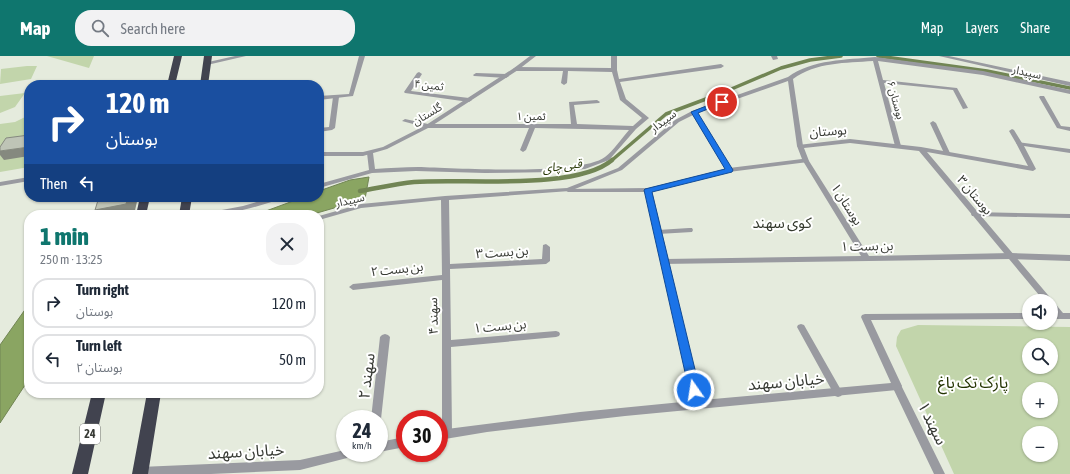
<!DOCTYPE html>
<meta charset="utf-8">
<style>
:root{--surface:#fff;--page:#f2f2f3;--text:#1f2937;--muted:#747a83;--line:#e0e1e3;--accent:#0f766e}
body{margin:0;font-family:"Asap Condensed","Noto Sans Arabic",sans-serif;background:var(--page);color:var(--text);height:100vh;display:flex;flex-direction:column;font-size:15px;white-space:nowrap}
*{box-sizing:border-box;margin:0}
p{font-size:13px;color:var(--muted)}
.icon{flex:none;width:22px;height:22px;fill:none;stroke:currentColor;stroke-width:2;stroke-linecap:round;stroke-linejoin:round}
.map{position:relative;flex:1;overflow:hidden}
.side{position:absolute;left:24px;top:154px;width:300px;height:188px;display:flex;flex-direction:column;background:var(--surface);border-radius:16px;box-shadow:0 1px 3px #0004}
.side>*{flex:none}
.hud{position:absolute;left:24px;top:24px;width:300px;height:122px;border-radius:16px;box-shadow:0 1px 3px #0004;background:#1a4fa0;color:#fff;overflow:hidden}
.tools{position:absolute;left:1022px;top:238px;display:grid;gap:8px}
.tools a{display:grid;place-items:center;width:36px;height:36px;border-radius:50%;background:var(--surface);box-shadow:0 1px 3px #0004;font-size:20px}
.speed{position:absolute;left:336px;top:354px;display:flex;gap:8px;font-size:20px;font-weight:700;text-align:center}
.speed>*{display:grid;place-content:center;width:52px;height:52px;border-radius:50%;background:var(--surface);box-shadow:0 1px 3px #0004;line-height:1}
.speed small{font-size:10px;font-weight:400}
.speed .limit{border:6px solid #d22;background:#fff;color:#111}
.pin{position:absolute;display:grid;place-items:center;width:34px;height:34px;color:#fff;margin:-17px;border:2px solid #fff;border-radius:50%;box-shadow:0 1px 4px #0007}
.me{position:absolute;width:44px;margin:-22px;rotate:347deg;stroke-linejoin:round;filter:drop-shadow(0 0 3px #0008)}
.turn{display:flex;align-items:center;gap:14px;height:84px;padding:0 16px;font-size:18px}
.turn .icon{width:52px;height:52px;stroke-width:2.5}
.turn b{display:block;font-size:28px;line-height:34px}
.then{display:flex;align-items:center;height:38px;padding:0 16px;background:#0003;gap:8px;font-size:15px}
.round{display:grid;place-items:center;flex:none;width:42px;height:42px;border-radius:16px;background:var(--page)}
.head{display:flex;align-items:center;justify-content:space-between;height:68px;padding:0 16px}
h1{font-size:24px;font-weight:800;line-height:30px;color:var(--accent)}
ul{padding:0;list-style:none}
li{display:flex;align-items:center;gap:12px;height:50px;margin:0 8px 6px;padding:0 8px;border:2px solid var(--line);border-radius:16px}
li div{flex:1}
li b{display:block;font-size:15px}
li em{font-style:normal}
header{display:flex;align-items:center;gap:24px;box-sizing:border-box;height:56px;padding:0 20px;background:var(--accent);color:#fff}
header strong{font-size:19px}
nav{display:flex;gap:22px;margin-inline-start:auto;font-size:14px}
.search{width:280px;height:36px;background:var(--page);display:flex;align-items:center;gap:10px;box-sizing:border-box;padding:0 14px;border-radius:16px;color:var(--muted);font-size:15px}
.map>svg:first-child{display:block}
</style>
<header>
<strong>Map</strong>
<div class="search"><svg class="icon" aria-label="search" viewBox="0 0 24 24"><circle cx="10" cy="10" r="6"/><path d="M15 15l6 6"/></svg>Search here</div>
<nav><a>Map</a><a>Layers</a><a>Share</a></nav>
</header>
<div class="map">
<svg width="1070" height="418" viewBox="0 0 1070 418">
<rect width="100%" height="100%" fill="#e5ebdd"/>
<path fill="#c2d5ab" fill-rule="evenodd" d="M47,0H94L89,12Z
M27,10H37L31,23L0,28L1,13Z
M25,37L15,51L0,57V40Z
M29,59V111L0,116V68L15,66Z
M918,269L1070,271V418H954L896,290L897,281L901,274ZM1029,289H1051V311H1029ZM1029,333H1051V355H1029ZM1029,377H1051V399H1029Z"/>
<path fill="#8aa562" stroke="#718554" d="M369,121L365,143L310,159H255L304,141H319V135L350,124Z
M29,248V323L0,367V289Z"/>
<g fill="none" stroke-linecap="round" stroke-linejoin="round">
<path stroke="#718554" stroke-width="3.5" d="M878,0L987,15L1070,32
M611,105L666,58L722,37L781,12L810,4L841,0"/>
<path stroke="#718554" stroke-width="4.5" d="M360,135C378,132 396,128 414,126C463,122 576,135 612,104"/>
<path fill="#999aa0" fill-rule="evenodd" d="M235,0H246L207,9L204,7Z
M611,0H617V14L619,23L721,8L724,10L721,12L620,26L626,43L649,62L636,73L609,104L585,113L555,116L485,117L416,115L372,117L319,132V128L369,114L367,97L370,95L373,97L375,113C389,112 404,111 418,111C454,112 580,120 605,101C613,95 622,82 629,74L535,72L526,94L523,96L520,94L529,72H428L402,65L405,63L428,68H571L569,46L597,44L600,46L599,47L574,49L577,68L633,70L642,62L620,44L612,16L568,15L567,27L564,29L561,27L563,15H516L513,13L516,11L611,12Z
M771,0H777L778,3L773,4Z
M939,0H949L1070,26V30Z
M875,1L983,15L1070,34V38L983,19L878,5L883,24L957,32L968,52L963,53L953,34L884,27L901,90L898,92L895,90L873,5C846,7 816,6 793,23L803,90L802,91H798L797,90L788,25L697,57L732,114L731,115H727L726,114L693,59L679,66L622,114L570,135L449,144L450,208L542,203L543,189L546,188L550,191V205L546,208L450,213L451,284L556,275L559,276L560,278L559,280L556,281L451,291L452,377L451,380L447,382L443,380L442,377V224L353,234L349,231L353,228L442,219L441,144L361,152L319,164V160L361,148L445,140L567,132L618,112L675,64L692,55L788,21C813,3 846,4 875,1Z
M419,16L422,18L411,35L469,42L472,44L469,46L405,37L404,36L417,17Z
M476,17L506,18L509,20L506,22L474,20L473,19Z
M336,39L339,41L335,72L332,74L319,76V72L329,71L333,41Z
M1040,40H1044L1061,70L1070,71V75L1057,72L1039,41Z
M933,65L936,67L950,97L949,98L947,99L944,97L930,67Z
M1012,73L1014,74L1022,87L1021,88H1017L1016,87L1009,75Z
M806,103L809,105L869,200L1011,197L1070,199V205L1011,203L662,208L661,206L662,204L665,203L861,200L803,105Z
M274,141H286L284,142C258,150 233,159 205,159L206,157L243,150Z
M972,156L1070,158V162L975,160H972L971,158Z
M689,172H692L693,174L692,176L658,178L654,176L658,174Z
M801,268L804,269L841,334L843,337L841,340L838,341L835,340L797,271L798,269Z
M385,278L388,279L390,281L381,363L379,366V363H371L380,281L382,279Z
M897,326L900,327L945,418H934L892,330L894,327Z"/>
<path fill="#999aa0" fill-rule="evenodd" d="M359,0H365L353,40L319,44V40L349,38Z
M530,0H536L518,14L430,71L387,93L363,100H319V96H363L383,91L426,69L514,12Z
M850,83L921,91L1028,110L1016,87L1017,86L1070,93V97L1024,90L1036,113L1033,115L927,96L1053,245L1063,257H1070V263H1051V257H1053L1051,254V245H1044L919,95L850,87L804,92L809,105L808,106L729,116L652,135L702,344L891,327L861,261L862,259L865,258L1029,257V263L871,264L902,330L900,333L897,334L625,360L487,376L439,384V374L580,356L692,345L645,136H568L565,134L566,133L648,132L729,112L802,103L797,90L798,89Z
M29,121V125L0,130V126Z
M405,381V391L379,396V386Z
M345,394V397H356L355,400L300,414L211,418H135V416L136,412L140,411L300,404Z"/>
<path fill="#41434f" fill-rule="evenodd" d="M174,0H182L175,29H167Z
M204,0H212L208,29H200Z
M140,141H150L146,159H136Z
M182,141H192L189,159H179Z
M92,337H106L88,418H72Z
M147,337H161L148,418H132Z"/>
</g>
<path fill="#85897f" d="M29,91V100L4,104L0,99V95Z
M128,141H138L134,159H99L95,154Z"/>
<path fill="#bec4b6" stroke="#85897f" d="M29,79V91L0,95V91L6,82Z
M99,141H128L126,148L95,154Z"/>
<path fill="#1a73e8" stroke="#114b97" d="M719,45L725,46L698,57L733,114L732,116L652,136L700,334L698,337L694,338L691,337L689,334L644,134L645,133L725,113L691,56Z"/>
<g text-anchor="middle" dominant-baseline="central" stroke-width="4" stroke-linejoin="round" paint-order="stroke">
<g font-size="11" fill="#373a34" stroke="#fff">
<text transform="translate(1027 16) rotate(12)">سپیدار</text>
<text transform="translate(429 29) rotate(7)">ثمین ۴</text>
<text transform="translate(896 44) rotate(75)">بوستان ۶</text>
<text transform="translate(427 58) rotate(-31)">گلستان</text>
<text x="531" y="60">ثمین ۱</text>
<text transform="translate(663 65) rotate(-37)">سپیدار</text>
<text transform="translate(350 144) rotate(-13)">سپیدار</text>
</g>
<g font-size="12" font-style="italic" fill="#273704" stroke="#fff">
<text transform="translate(562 110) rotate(-8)">قبی چای</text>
</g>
<rect fill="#fff" stroke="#737571" stroke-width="1" x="80" y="368" width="20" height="20" rx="3"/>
<g font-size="12" font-weight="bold" fill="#373a34">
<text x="90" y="378">24</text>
</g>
<g font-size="13" fill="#373a34" stroke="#fff">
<text transform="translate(828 75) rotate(-4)">بوستان</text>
<text transform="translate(975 139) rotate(50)">بوستان ۳</text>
<text transform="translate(847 148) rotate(58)">بوستان ۱</text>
<text transform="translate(867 190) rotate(-1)">بن بست ۱</text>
<text transform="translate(502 196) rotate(-4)">بن بست ۳</text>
<text transform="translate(397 213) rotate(-6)">بن بست ۲</text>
<text transform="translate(433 260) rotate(-91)">سهند ۴</text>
<text transform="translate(500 270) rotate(-5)">بن بست ۱</text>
</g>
<g font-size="15" fill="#353a2e" stroke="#fff">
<text x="782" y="166">کوی سهند</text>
</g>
<g font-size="16" fill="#373a34" stroke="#fff">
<text transform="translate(366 320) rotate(-83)">سهند ۲</text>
<text transform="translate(786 325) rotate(-5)">خیابان سهند</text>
<text transform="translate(933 367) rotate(64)">سهند ۱</text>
<text transform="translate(246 395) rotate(-3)">خیابان سهند</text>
</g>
<g font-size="16" fill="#230" stroke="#fff">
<text x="973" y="326">پارک تک باغ</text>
</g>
</g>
</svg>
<div class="tools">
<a><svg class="icon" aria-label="sound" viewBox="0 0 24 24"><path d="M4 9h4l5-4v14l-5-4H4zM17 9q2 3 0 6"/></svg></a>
<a><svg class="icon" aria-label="search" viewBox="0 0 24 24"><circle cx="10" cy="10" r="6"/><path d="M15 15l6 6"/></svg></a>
<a>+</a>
<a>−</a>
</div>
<div class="speed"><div>24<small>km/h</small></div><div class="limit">30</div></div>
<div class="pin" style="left:722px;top:46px;background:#d93025"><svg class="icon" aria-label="arrive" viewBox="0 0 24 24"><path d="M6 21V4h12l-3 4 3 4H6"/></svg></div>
<svg class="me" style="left:694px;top:334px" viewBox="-20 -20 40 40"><circle r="17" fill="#1a73e8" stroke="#fff" stroke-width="3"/><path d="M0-11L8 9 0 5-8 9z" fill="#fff"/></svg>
<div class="hud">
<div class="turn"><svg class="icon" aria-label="right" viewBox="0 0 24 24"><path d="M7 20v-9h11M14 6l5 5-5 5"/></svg><div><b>120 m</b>بوستان</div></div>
<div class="then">Then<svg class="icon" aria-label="left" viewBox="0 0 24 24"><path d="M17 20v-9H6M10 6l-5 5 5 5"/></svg></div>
</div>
<section class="side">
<div class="head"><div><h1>1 min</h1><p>250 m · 13:25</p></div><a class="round"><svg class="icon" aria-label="close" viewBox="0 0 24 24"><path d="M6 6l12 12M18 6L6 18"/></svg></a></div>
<ul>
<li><svg class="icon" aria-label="right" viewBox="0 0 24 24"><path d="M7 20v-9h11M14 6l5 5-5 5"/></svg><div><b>Turn right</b><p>بوستان</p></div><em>120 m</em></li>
<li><svg class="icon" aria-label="left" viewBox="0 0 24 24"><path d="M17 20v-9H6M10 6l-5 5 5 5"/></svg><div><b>Turn left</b><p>بوستان ۲</p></div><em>50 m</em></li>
</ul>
</section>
</div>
